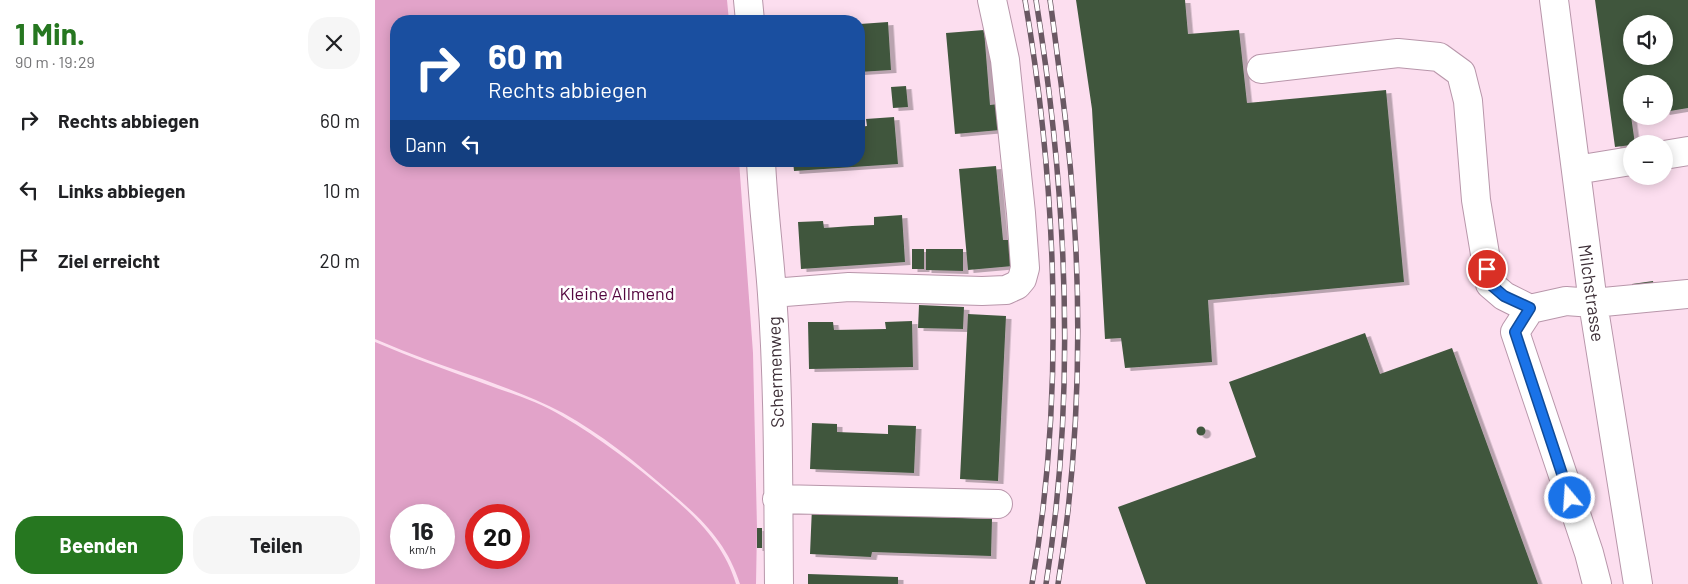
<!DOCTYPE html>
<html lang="de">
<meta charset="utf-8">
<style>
:root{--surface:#fff;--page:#f6f6f6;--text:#202124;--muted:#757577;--accent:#267720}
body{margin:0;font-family:Barlow,sans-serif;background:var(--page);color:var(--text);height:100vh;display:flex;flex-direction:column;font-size:19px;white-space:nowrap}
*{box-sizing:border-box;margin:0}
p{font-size:16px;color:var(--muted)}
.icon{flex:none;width:28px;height:28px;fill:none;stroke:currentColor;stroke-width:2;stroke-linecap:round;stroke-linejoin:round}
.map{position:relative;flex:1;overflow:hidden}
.panel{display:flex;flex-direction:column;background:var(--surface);width:375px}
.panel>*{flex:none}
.hud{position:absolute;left:15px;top:15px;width:475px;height:152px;border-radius:20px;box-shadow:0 2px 12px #0003;background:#1a4fa0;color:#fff;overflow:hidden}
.tools{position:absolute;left:1248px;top:15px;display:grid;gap:10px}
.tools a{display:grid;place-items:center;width:50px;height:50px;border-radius:50%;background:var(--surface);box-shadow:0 2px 12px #0003;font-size:25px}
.speed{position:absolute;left:15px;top:504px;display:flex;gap:10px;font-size:25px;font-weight:700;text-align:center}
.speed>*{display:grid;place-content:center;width:65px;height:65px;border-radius:50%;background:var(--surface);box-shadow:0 2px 12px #0003;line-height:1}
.speed small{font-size:12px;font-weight:400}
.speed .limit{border:8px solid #d22;background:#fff;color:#111}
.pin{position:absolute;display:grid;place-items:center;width:42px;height:42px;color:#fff;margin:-21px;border:2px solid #fff;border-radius:50%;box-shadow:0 1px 5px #0007}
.me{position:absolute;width:55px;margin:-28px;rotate:342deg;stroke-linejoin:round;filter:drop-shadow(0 0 4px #0008)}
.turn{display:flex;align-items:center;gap:18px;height:105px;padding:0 15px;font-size:22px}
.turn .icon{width:65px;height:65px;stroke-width:2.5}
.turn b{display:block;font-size:35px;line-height:42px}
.then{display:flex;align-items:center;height:48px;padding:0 15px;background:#0003;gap:10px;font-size:19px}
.round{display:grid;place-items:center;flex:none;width:52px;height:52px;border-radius:20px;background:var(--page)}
.head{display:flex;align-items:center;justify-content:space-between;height:85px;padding:0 15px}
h1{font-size:30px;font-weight:700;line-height:38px;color:var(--accent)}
.primary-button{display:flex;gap:10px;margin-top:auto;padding:10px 15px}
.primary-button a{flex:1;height:58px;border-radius:20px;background:var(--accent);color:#fff;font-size:20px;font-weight:700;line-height:58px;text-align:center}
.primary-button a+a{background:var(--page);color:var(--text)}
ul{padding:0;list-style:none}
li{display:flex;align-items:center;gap:15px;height:70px;padding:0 15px}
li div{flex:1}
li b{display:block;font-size:19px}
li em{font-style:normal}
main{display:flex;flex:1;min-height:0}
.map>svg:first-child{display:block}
</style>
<main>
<section class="panel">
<div class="head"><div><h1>1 Min.</h1><p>90 m · 19:29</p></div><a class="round"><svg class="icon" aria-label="close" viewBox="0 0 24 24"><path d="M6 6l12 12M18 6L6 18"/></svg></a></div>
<ul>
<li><svg class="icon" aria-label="right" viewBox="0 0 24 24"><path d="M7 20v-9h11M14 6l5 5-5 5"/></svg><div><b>Rechts abbiegen</b></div><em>60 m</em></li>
<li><svg class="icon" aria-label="left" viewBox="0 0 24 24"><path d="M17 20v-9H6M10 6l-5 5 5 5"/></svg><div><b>Links abbiegen</b></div><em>10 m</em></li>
<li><svg class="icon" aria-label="arrive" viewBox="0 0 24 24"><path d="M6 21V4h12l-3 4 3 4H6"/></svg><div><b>Ziel erreicht</b></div><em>20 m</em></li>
</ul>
<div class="primary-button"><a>Beenden</a><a>Teilen</a></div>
</section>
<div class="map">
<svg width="1313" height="584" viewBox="0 0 1313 584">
<defs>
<filter id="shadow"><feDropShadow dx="5.5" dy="3" stdDeviation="0" flood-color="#0004"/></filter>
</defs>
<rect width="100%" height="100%" fill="#fcdeef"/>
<path fill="#e2a3c9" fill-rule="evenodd" d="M0,0H352L354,21H21V161H364L378,353L382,528L381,584H365C352,543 327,519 295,492C262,463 226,434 188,413C162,399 134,389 107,379C71,367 35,354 0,339Z
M0,342C37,358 75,371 113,385C138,394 164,402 187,416C225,438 261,466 294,494C323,519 350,546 361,584H0ZM26,515H69V558H26ZM101,515H144V558H101Z"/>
<path fill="#40573e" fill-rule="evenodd" filter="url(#shadow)" d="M701,0H810L813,34L864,30L872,103L1011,90L1029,282L833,300L837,362L750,368L746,338L730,339L717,109Z
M1220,0H1313V108L1289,112V84H1256V116L1260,144H1256V145L1240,147ZM1256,24H1289V56H1256Z
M513,22L516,70L484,72L485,24Z
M609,30L615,105L623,104L625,130L580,134L571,33Z
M531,86L533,107L518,108L516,87Z
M519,117L523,164L419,171L418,161H484V127L492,126L491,119Z
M621,166L628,240H636L638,266L593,270L584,169Z
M527,215L530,262L426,269L423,222L448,221L449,228L477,226L499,225V217Z
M537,249H549V269H537Z
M551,249H588V271L551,270Z
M1278,281L1280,292L1259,295L1257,284Z
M544,305L589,307L588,329L543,328Z
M593,314L631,316L623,481L585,479Z
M537,321L538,367L434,369L433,322H458L459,330L511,329L510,322Z
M990,333L1005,374L1077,348L1163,584H771L743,507L881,457L854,382Z
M437,423L462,424V432L513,434V425L541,426L539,473L435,469Z
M821.5 431a4.5 4.5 0 1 1 9 0a4.5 4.5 0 1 1-9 0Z
M437,507L498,510V515L617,519L616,556L497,552L496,557L435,554Z
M382,528H387V548H382Z
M433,574L523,577V584H433Z"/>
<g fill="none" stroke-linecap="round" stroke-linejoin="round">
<defs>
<path id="minor" d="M373,0L375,21
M1179,0L1218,303L1263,584
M886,69L1023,53L1064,57L1086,73L1093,101L1101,200L1115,284L1129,296L1155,309
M1289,155L1313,151
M386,161C388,206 394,250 397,294C404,390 403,488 404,584
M1201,170L1256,161
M397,293L474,287L607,291L631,290L642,285L647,279L650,268L646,213L630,60L617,0
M402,499L623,504
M1222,584L1214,553L1140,332L1155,309L1191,301L1218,303L1313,294"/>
</defs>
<use href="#minor" stroke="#b896aa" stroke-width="30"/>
<use href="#minor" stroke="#fff" stroke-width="28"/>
<defs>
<path id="rail" d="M650,0C682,187 690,397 657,584
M661,0C692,193 702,390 671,584
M675,0C679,27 682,55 686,83C708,250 710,417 683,584"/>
</defs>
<use href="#rail" stroke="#6a5963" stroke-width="5.5"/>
<use href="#rail" stroke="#fff" stroke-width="4" stroke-dasharray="11" stroke-linecap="butt"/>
</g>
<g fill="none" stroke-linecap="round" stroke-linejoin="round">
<defs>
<path id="route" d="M1112,269L1115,284L1129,296L1155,308L1140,332L1195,498"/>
</defs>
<use href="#route" stroke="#114b97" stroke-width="12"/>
<use href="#route" stroke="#1a73e8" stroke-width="9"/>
</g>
<g text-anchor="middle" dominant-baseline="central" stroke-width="5" stroke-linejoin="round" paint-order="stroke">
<g font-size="18" fill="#54073f" stroke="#fff">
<text x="242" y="293">Kleine Allmend</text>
</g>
<g font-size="18" fill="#3d2f37" stroke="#fff">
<text transform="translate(1217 293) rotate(82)">Milchstrasse</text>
<text transform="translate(400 372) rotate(-92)">Schermenweg</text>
</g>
</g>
</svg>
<div class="tools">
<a><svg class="icon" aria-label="sound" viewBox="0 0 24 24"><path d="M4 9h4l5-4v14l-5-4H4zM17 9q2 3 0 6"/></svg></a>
<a>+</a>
<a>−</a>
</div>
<div class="speed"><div>16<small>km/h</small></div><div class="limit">20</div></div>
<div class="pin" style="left:1112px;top:269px;background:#d93025"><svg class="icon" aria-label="arrive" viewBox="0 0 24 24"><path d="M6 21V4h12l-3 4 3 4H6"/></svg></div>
<svg class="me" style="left:1195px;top:498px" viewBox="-20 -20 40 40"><circle r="17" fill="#1a73e8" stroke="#fff" stroke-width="3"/><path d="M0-11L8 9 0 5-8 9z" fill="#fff"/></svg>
<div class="hud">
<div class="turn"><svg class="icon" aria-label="right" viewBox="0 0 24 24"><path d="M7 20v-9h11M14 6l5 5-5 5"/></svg><div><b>60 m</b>Rechts abbiegen</div></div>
<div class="then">Dann<svg class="icon" aria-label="left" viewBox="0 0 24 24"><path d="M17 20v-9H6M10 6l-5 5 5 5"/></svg></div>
</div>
</div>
</main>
